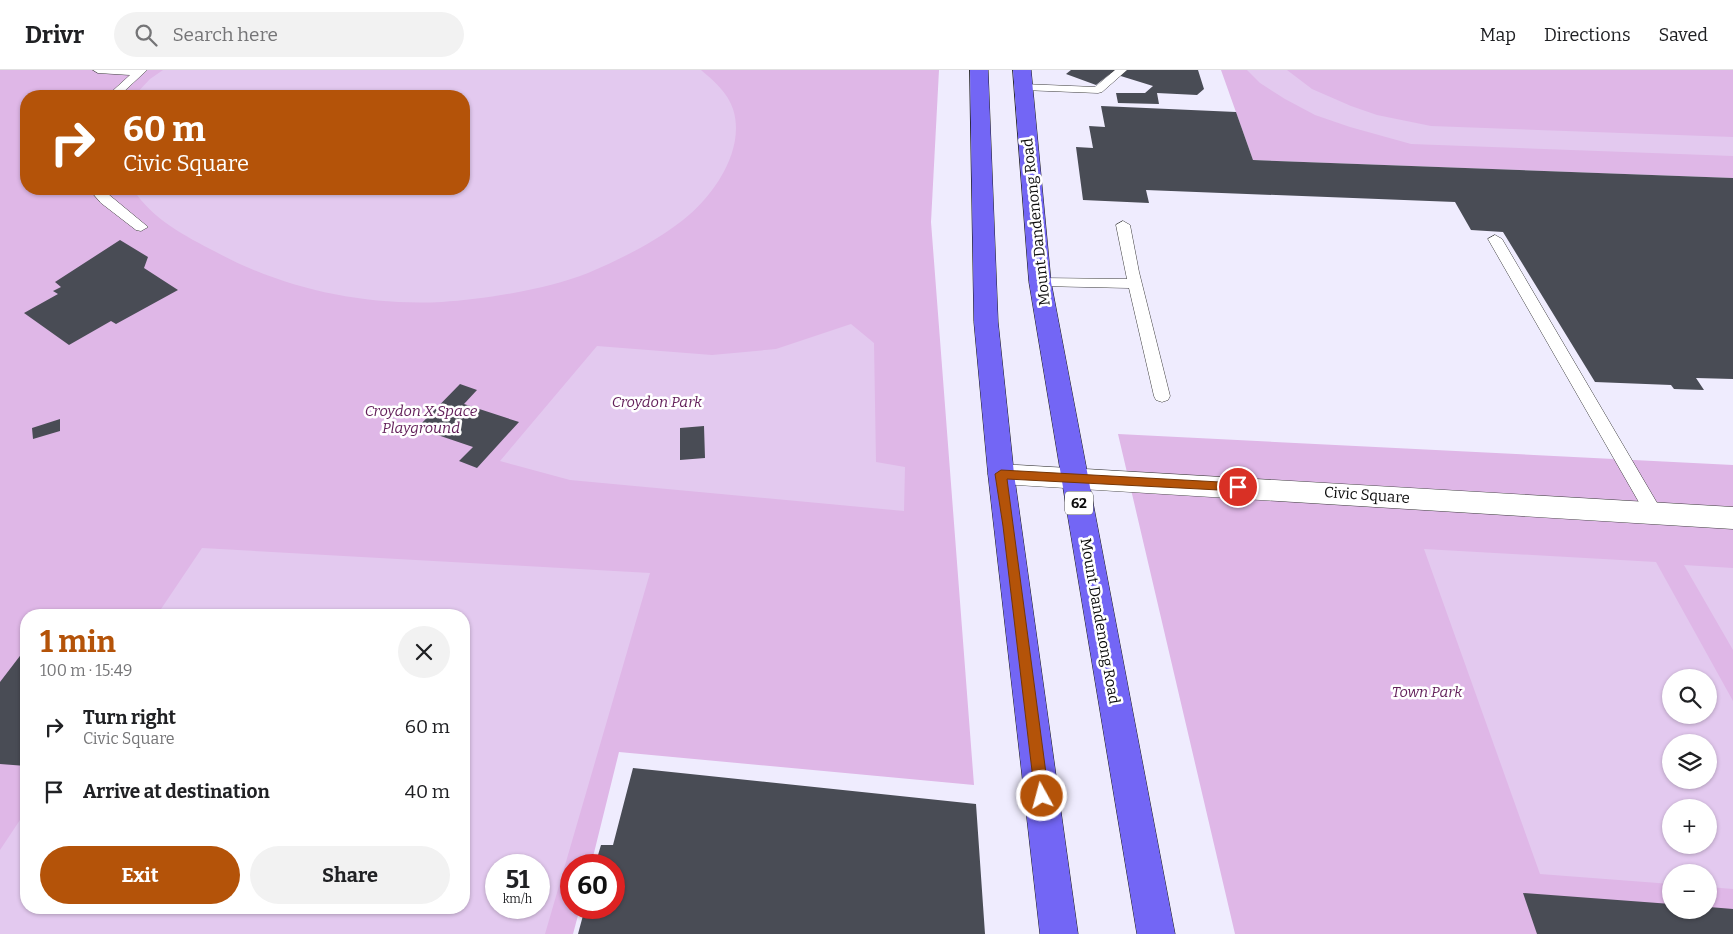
<!DOCTYPE html>
<meta charset="utf-8">
<style>
:root{--surface:#fff;--page:#f2f2f2;--text:#202124;--muted:#757577;--line:#e0e0e0;--accent:#b45309}
body{margin:0;font-family:Bitter,serif;background:var(--page);color:var(--text);height:100vh;display:flex;flex-direction:column;font-size:19px;white-space:nowrap}
*{box-sizing:border-box;margin:0}
p{font-size:16px;color:var(--muted)}
.icon{flex:none;width:28px;height:28px;fill:none;stroke:currentColor;stroke-width:2;stroke-linecap:round;stroke-linejoin:round}
.map{position:relative;flex:1;overflow:hidden}
.drawer{position:absolute;left:20px;top:539px;width:450px;height:305px;display:flex;flex-direction:column;background:var(--surface);border-radius:20px;box-shadow:0 1px 4px #0004}
.drawer>*{flex:none}
.hud{position:absolute;left:20px;top:20px;width:450px;height:105px;border-radius:20px;box-shadow:0 1px 4px #0004;background:#b45309;color:#fff;overflow:hidden}
.tools{position:absolute;left:1662px;top:599px;display:grid;gap:10px}
.tools a{display:grid;place-items:center;width:55px;height:55px;border-radius:50%;background:var(--surface);box-shadow:0 1px 4px #0004;font-size:25px}
.speed{position:absolute;left:485px;top:784px;display:flex;gap:10px;font-size:25px;font-weight:700;text-align:center}
.speed>*{display:grid;place-content:center;width:65px;height:65px;border-radius:50%;background:var(--surface);box-shadow:0 1px 4px #0004;line-height:1}
.speed small{font-size:12px;font-weight:400}
.speed .limit{border:8px solid #d22;background:#fff;color:#111}
.pin{position:absolute;display:grid;place-items:center;width:42px;height:42px;color:#fff;margin:-21px;border:2px solid #fff;border-radius:50%;box-shadow:0 1px 5px #0007}
.me{position:absolute;width:55px;margin:-28px;rotate:353deg;stroke-linejoin:round;filter:drop-shadow(0 0 4px #0008)}
.turn{display:flex;align-items:center;gap:18px;height:105px;padding:0 20px;font-size:22px}
.turn .icon{width:65px;height:65px;stroke-width:2.5}
.turn b{display:block;font-size:35px;line-height:42px}
.round{display:grid;place-items:center;flex:none;width:52px;height:52px;border-radius:26px;background:var(--page)}
.summary{display:flex;align-items:center;justify-content:space-between;height:85px;padding:0 20px}
h1{font-size:30px;font-weight:700;line-height:38px;color:var(--accent)}
.primary-button{display:flex;gap:10px;margin-top:auto;padding:10px 20px}
.primary-button a{flex:1;height:58px;border-radius:30px;background:var(--accent);color:#fff;font-size:20px;font-weight:700;line-height:58px;text-align:center}
.primary-button a+a{background:var(--page);color:var(--text)}
ul{padding:0;list-style:none}
li{display:flex;align-items:center;gap:15px;height:65px;padding:0 20px}
li div{flex:1}
li b{display:block;font-size:19px}
li em{font-style:normal}
header{display:flex;align-items:center;gap:30px;box-sizing:border-box;height:70px;padding:0 25px;background:var(--surface);border-bottom:1px solid var(--line)}
header strong{font-size:24px}
nav{display:flex;gap:28px;margin-inline-start:auto;font-size:18px}
.search{width:350px;height:45px;background:var(--page);display:flex;align-items:center;gap:12px;box-sizing:border-box;padding:0 18px;border-radius:28px;color:var(--muted);font-size:19px}
.map>svg:first-child{display:block}
</style>
<header>
<strong>Drivr</strong>
<div class="search"><svg class="icon" aria-label="search" viewBox="0 0 24 24"><circle cx="10" cy="10" r="6"/><path d="M15 15l6 6"/></svg>Search here</div>
<nav><a>Map</a><a>Directions</a><a>Saved</a></nav>
</header>
<div class="map">
<svg width="1733" height="864" viewBox="0 0 1733 864">
<rect width="100%" height="100%" fill="#efecfe"/>
<path fill="#dfb7e7" fill-rule="evenodd" d="M0,0H939L931,152L974,715L619,682L591,795H571V838H580L573,864H0ZM26,26H464V119H26ZM26,545H464V838H26ZM496,795H539V838H496Z
M1221,0H1733V108L1253,90Z
M1118,364L1733,395V864H1235ZM1671,608H1709V645H1671ZM1671,672H1709V710H1671ZM1671,738H1709V775H1671ZM1671,802H1709V840H1671Z"/>
<path fill="#e3c9ef" fill-rule="evenodd" d="M163,0H701C713,10 728,23 733,39C746,79 714,126 683,150C655,172 621,189 588,203C548,219 486,229 442,232C364,236 284,219 216,182C185,166 152,149 133,119H464V26H134L150,9Z
M1247,0H1287L1312,19L1351,36L1377,45L1431,56L1733,67V86L1411,74L1350,57L1315,45L1285,29L1260,13Z
M851,254L874,273L876,392L905,397L904,441L570,410L500,391L597,276L712,285L776,279Z
M202,478L650,503L545,864H0V780L26,741V838H464V545H157ZM496,795H539V838H496Z
M1424,479L1656,492L1733,631V819L1709,817V802H1671V814L1540,804ZM1671,608H1709V645H1671ZM1671,672H1709V710H1671ZM1671,738H1709V775H1671Z
M1684,495L1733,498V580Z"/>
<path fill="#494c55" d="M1071,0H1198L1204,19L1197,25L1157,23L1159,34L1118,33L1116,23H1145L1153,16L1111,3L1096,15L1066,4Z
M1101,36L1236,42L1253,90L1733,108V309L1696,308L1704,320L1674,319L1671,315L1595,312L1503,162L1471,160L1455,132L1146,120L1149,133L1083,130L1076,77L1093,78L1089,56L1105,57Z
M120,170L148,187L144,198L178,220L116,254L111,251L69,275L24,243L58,224L53,221L61,217L55,212Z
M460,314L477,320L464,334L519,352L477,398L459,391L473,377L417,358Z
M60,349V361L33,369L32,358Z
M704,356L705,388L680,390V358Z
M26,578V696L0,694V612Z
M633,698L976,734L985,864H578L585,838H614V795H595L601,775H613Z
M1523,823L1671,834V840H1709V837L1733,839V864H1537Z"/>
<g fill="none" stroke-linecap="round" stroke-linejoin="round">
<defs>
<path id="service" d="M93,0H147L119,26H107L130,5L98,3Z
M1115,0H1127L1102,22L1098,23L1023,20L1017,17L1023,14L1095,17Z
M89,119H102L148,157L141,161L136,160L101,133Z
M1123,151L1130,155L1139,202L1170,326L1168,330L1162,332L1156,330L1154,326L1129,218L1040,216L1035,215L1033,212L1035,209L1040,208L1127,209L1116,155Z
M1495,165L1502,169L1660,438L1663,443L1660,448L1654,450L1648,448L1488,169Z"/>
<path id="minor" d="M1001,394L1733,437V459L1001,414L992,411L988,404L992,397Z"/>
<path id="primary" d="M970,0H988L998,252L1014,404L1078,864H1040L988,404L974,252Z
M1013,0H1031L1051,212L1175,864H1137L1029,212Z"/>
</defs>
<use href="#service" stroke="#3f3f3f" stroke-width="1"/>
<use href="#minor" stroke="#3f3f3f" stroke-width="1"/>
<use href="#primary" stroke="#1d1d1d" stroke-width="1"/>
<use href="#service" fill="#fff" fill-rule="evenodd"/>
<use href="#minor" fill="#fff" fill-rule="evenodd"/>
<use href="#primary" fill="#7366f5" fill-rule="evenodd"/>
</g>
<path fill="#b45309" stroke="#753606" d="M1001,400L1238,413L1244,417L1238,421L1007,409L1049,726L1047,731L1042,733L1037,731L1035,726L1003,456L995,404Z"/>
<g text-anchor="middle" dominant-baseline="central" stroke-width="5" stroke-linejoin="round" paint-order="stroke">
<rect fill="#fff" stroke="#555" stroke-width="1" x="1065" y="421.5" width="28" height="23" rx="4"/>
<g font-size="14" font-weight="bold" fill="#0c0c0c">
<text x="1079" y="433">62</text>
</g>
<g font-size="15" fill="#0c0c0c" stroke="#fff">
<text transform="translate(1036 152) rotate(-96)">Mount Dandenong Road</text>
<text transform="translate(1367 425) rotate(4)">Civic Square</text>
<text transform="translate(1100 551) rotate(80)">Mount Dandenong Road</text>
</g>
<g font-size="15" font-style="italic" fill="#621f59" stroke="#fff">
<text x="657" y="332">Croydon Park</text>
<text x="421" y="341">Croydon X Space<tspan x="421" dy="17">Playground</tspan></text>
<text x="1427" y="622">Town Park</text>
</g>
</g>
</svg>
<div class="tools">
<a><svg class="icon" aria-label="search" viewBox="0 0 24 24"><circle cx="10" cy="10" r="6"/><path d="M15 15l6 6"/></svg></a>
<a><svg class="icon" aria-label="layers" viewBox="0 0 24 24"><path d="M12 4l9 5-9 5-9-5zM3 14l9 5 9-5"/></svg></a>
<a>+</a>
<a>−</a>
</div>
<div class="speed"><div>51<small>km/h</small></div><div class="limit">60</div></div>
<div class="pin" style="left:1238px;top:417px;background:#d93025"><svg class="icon" aria-label="arrive" viewBox="0 0 24 24"><path d="M6 21V4h12l-3 4 3 4H6"/></svg></div>
<svg class="me" style="left:1042px;top:726px" viewBox="-20 -20 40 40"><circle r="17" fill="#b45309" stroke="#fff" stroke-width="3"/><path d="M0-11L8 9 0 5-8 9z" fill="#fff"/></svg>
<div class="hud">
<div class="turn"><svg class="icon" aria-label="right" viewBox="0 0 24 24"><path d="M7 20v-9h11M14 6l5 5-5 5"/></svg><div><b>60 m</b>Civic Square</div></div>
</div>
<section class="drawer">
<div class="summary"><div><h1>1 min</h1><p>100 m · 15:49</p></div><a class="round"><svg class="icon" aria-label="close" viewBox="0 0 24 24"><path d="M6 6l12 12M18 6L6 18"/></svg></a></div>
<ul>
<li><svg class="icon" aria-label="right" viewBox="0 0 24 24"><path d="M7 20v-9h11M14 6l5 5-5 5"/></svg><div><b>Turn right</b><p>Civic Square</p></div><em>60 m</em></li>
<li><svg class="icon" aria-label="arrive" viewBox="0 0 24 24"><path d="M6 21V4h12l-3 4 3 4H6"/></svg><div><b>Arrive at destination</b></div><em>40 m</em></li>
</ul>
<div class="primary-button"><a>Exit</a><a>Share</a></div>
</section>
</div>
